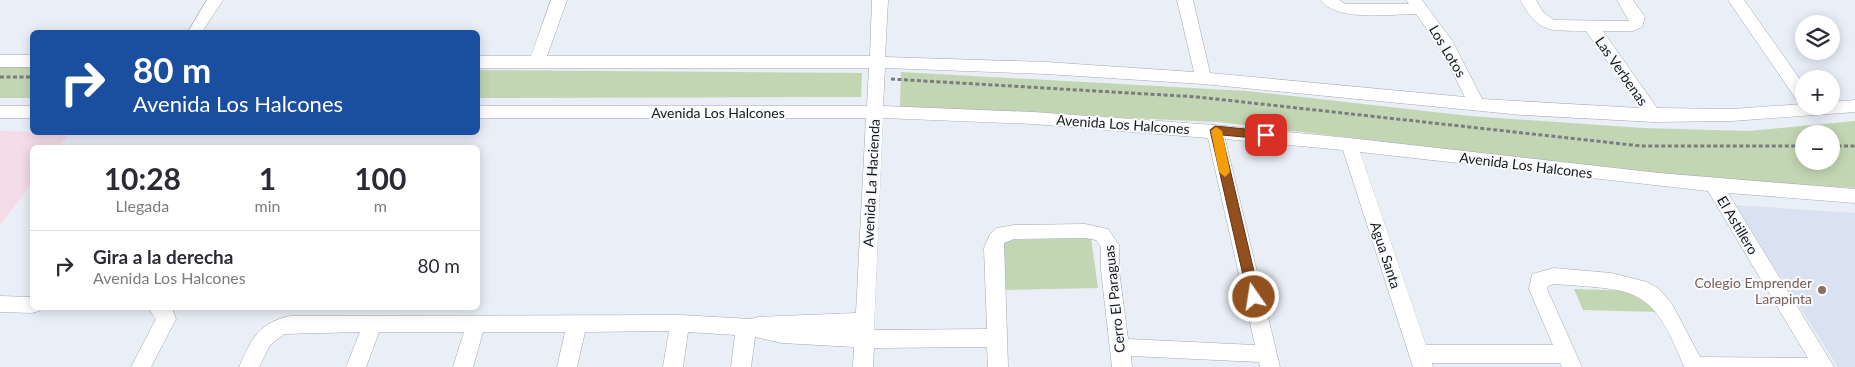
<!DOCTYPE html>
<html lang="es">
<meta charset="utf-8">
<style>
:root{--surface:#fff;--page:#f2f2f3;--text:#2b2b33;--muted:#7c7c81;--line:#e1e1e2}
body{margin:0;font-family:Lato,sans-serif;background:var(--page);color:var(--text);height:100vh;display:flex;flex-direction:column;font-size:19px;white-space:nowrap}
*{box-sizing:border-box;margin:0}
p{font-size:16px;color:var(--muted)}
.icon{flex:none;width:28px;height:28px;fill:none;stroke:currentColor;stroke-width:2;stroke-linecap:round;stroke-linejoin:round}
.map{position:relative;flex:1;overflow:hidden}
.drawer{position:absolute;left:30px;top:145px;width:450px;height:165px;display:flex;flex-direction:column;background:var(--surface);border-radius:8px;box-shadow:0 2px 12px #0003}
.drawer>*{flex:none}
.hud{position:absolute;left:30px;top:30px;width:450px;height:105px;border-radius:8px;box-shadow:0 2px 12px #0003;background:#1a4fa0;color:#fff;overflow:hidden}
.controls{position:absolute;left:1795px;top:15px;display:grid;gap:10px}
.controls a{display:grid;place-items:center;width:45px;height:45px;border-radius:50%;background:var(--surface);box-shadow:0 2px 12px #0003;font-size:25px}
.pin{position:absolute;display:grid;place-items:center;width:42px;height:42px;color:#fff;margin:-21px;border-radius:10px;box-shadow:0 2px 8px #0006}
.me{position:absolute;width:55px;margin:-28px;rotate:347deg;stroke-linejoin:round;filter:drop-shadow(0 0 4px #0008)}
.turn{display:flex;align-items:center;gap:18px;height:105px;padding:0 20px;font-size:22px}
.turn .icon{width:65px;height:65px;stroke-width:2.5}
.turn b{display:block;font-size:35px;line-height:42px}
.eta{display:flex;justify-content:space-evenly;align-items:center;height:85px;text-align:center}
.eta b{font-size:30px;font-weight:700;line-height:35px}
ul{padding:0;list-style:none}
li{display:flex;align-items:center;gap:15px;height:70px;padding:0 20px;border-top:1px solid var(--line)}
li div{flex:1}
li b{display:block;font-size:19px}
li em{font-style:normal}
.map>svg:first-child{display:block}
</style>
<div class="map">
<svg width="1855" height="367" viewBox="0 0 1855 367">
<rect width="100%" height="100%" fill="#e9eef7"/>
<path fill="#f4dce9" d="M0,131L70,133L59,147L32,148V183L0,226Z"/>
<path fill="#dae2f1" d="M1734,205L1855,213V367H1838Z"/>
<path fill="#c3d6b3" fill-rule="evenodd" d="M0,67H32V98H0Z
M478,70L862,73L861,97L478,98Z
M901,72L1247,91L1470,116L1643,128L1748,131L1855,121V188L1717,181L1218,122L900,108ZM1804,134H1831V161H1804Z
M1091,238L1098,288L1003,290L999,240Z
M1574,289L1634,291L1658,312L1583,310Z"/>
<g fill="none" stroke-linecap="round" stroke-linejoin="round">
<defs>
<path id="minor" d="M207,0H223L202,32H188Z
M551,0H567L547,56H870L872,0H888L885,57L1046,62L1194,72L1177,0H1193L1210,73L1465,97L1440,48L1416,14C1392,14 1335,22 1321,0H1339L1345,4H1409L1406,0H1422L1453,42L1482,99L1640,108L1586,31C1550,30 1540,35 1520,0H1536L1543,12L1554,20L1629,21L1617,0H1633L1645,17L1642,27L1633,31H1603L1657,108L1732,109L1803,104L1798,102L1728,0H1744L1804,85V106H1831V102L1855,100V112L1732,121L1654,122L1522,115L1203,84L1046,74L885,68L883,106L1033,112L1215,125L1349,138L1659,173L1855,189V203L1728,193L1834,367H1684C1652,285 1635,290 1554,284L1548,286L1547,289L1582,367H1562L1560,363H1432L1433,367H1413L1343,150L1225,139L1280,367H1260L1259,362L1131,356L1132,367H1112L1101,270V247L1096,240L1085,238L1014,239L1004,243L1008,367H988L987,347L874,348L873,367H853L854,347L782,343L755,337L751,367H731L735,335L688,332L683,367H663L669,331L585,332L577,367H557L565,332H483L473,367H453L464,332H379L366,367H346L360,332L284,334L270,345L259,367H239C252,339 258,323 290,316L680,315L751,319L758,317L856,313L866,118H478V106H867L869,68H478V56H531ZM883,118L1033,124L1208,138L1255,345L1128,339L1119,270V245L1108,229L1085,224L1014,225L997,228L990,234L984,248L987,329L874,330ZM1360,152L1708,191L1808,358L1700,357L1672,304L1658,288L1647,282L1611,273L1554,268L1532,274L1529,289L1553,345H1426Z
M0,55H32V67H0Z
M0,106H32V118H0Z
M0,296L32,297V308H40L39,311L32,313L0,312Z
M148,308H172L176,319L151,367H131L156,319Z"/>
</defs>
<use href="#minor" stroke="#a4a8b0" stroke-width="1"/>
<path stroke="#797d83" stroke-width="3" stroke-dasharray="4 2.5" stroke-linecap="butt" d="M0,77H32
M891,79L1198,97L1641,146H1804
M1831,146H1855"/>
<use href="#minor" fill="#fff" fill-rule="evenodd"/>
</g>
<path fill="#92501e" stroke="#5f3414" d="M1215,126L1266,131L1271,135L1266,139L1222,135L1260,297L1254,302L1248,297L1210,130Z"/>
<path fill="#f59e0b" d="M1216,127L1222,131L1230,172L1225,177L1219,172L1211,131Z"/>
<circle fill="#8d6e63" stroke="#f9fbff" stroke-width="2" cx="1822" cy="290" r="5"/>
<g text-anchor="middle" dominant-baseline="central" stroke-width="4" stroke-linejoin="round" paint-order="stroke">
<g font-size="14" fill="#16181b" stroke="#f9fbff">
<text transform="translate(1448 51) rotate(59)">Los Lotos</text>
<text transform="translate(1622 71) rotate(55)">Las Verbenas</text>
<text x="718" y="112">Avenida Los Halcones</text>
<text transform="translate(1123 124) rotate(4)">Avenida Los Halcones</text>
<text transform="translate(1526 165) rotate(7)">Avenida Los Halcones</text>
<text transform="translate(871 183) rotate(-87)">Avenida La Hacienda</text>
<text transform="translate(1738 225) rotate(59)">El Astillero</text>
<text transform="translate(1386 255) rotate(72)">Agua Santa</text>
<text transform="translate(1114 299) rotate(-96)">Cerro El Paraguas</text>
</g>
<g font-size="14" fill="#785e54" stroke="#f9fbff" text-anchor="end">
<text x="1812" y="282">Colegio Emprender<tspan x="1812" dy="16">Larapinta</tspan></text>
</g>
</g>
</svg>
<div class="controls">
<a><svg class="icon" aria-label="layers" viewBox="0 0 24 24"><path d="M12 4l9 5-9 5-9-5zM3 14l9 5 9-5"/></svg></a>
<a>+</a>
<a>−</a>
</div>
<div class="pin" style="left:1266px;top:135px;background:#d93025"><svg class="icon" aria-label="arrive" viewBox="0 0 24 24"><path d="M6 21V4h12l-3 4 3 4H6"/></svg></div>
<svg class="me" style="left:1254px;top:297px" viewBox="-20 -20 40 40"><circle r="17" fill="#92501e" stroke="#fff" stroke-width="3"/><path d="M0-11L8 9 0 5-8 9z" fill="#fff"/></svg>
<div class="hud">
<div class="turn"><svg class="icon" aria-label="right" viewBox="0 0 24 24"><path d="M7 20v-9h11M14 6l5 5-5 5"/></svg><div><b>80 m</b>Avenida Los Halcones</div></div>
</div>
<section class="drawer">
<div class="eta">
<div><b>10:28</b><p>Llegada</p></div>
<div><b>1</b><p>min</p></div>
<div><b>100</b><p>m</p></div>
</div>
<ul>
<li><svg class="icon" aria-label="right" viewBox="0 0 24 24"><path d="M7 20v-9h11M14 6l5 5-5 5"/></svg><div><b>Gira a la derecha</b><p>Avenida Los Halcones</p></div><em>80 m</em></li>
</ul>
</section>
</div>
